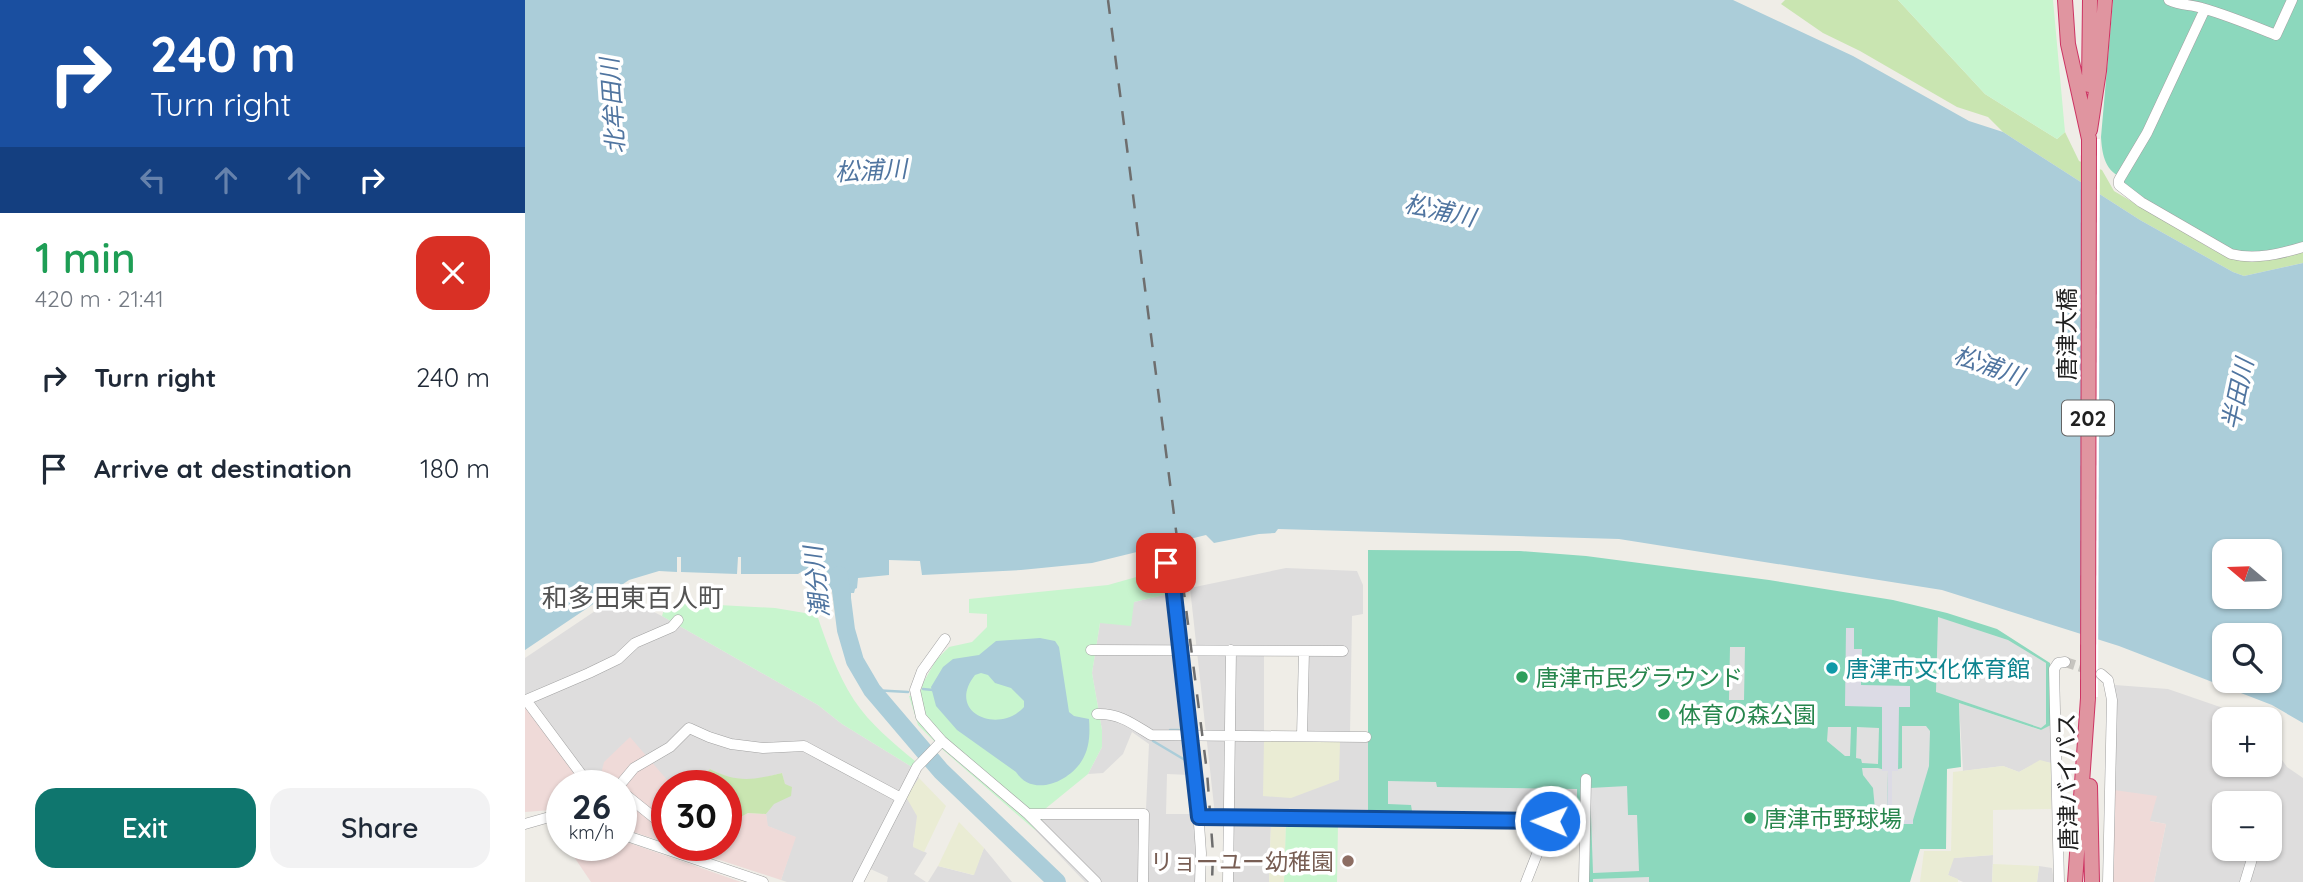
<!DOCTYPE html>
<meta charset="utf-8">
<style>
:root{--surface:#fff;--page:#f2f2f3;--text:#1f2937;--muted:#747a83;--accent:#0f766e}
body{margin:0;font-family:Quicksand,"Noto Sans JP",sans-serif;background:var(--page);color:var(--text);height:100vh;display:flex;flex-direction:column;font-size:26px;white-space:nowrap}
*{box-sizing:border-box;margin:0}
p{font-size:23px;color:var(--muted)}
.icon{flex:none;width:38px;height:38px;fill:none;stroke:currentColor;stroke-width:2;stroke-linecap:round;stroke-linejoin:round}
.map{position:relative;flex:1;overflow:hidden}
.sheet{display:flex;flex-direction:column;background:var(--surface);width:525px}
.sheet>*{flex:none}
.top-card{background:#1a4fa0;color:#fff;overflow:hidden}
.needle{width:46px;rotate:289deg}
.tools{position:absolute;left:1687px;top:539px;display:grid;gap:14px}
.tools a{display:grid;place-items:center;width:70px;height:70px;border-radius:14px;background:var(--surface);box-shadow:0 2px 5px #0004;font-size:35px}
.speed{position:absolute;left:21px;top:770px;display:flex;gap:14px;font-size:35px;font-weight:700;text-align:center}
.speed>*{display:grid;place-content:center;width:91px;height:91px;border-radius:50%;background:var(--surface);box-shadow:0 2px 5px #0004;line-height:1}
.speed small{font-size:18px;font-weight:400}
.speed .limit{border:10px solid #d22;background:#fff;color:#111}
.pin{position:absolute;display:grid;place-items:center;width:60px;height:60px;color:#fff;margin:-30px;border-radius:14px;box-shadow:0 4px 10px #0006}
.me{position:absolute;width:77px;margin:-38px;rotate:271deg;stroke-linejoin:round;filter:drop-shadow(0 0 5px #0008)}
.turn{display:flex;align-items:center;gap:24px;height:147px;padding:0 35px;font-size:32px}
.turn .icon{width:91px;height:91px;stroke-width:2.5}
.turn b{display:block;font-size:49px;line-height:60px}
.lanes{display:flex;align-items:center;height:66px;padding:0 35px;background:#0003;justify-content:center;gap:35px;direction:ltr}
.lanes .off{opacity:.35}
.round{display:grid;place-items:center;flex:none;width:74px;height:74px;border-radius:21px;background:var(--page)}
.overview{display:flex;align-items:center;justify-content:space-between;height:119px;padding:0 35px}
h1{font-size:42px;font-weight:600;line-height:52px;color:#1e9e55}
.button{display:flex;gap:14px;margin-top:auto;padding:14px 35px}
.button a{flex:1;height:80px;border-radius:21px;background:var(--accent);color:#fff;font-size:28px;font-weight:600;line-height:80px;text-align:center}
.button a+a{background:var(--page);color:var(--text)}
ul{padding:0;list-style:none}
li{display:flex;align-items:center;gap:21px;height:91px;padding:0 35px}
li div{flex:1}
li b{display:block;font-size:26px}
li em{font-style:normal}
main{display:flex;flex:1;min-height:0}
.map>svg:first-child{display:block}
</style>
<main>
<section class="sheet">
<div class="top-card">
<div class="turn"><svg class="icon" aria-label="right" viewBox="0 0 24 24"><path d="M7 20v-9h11M14 6l5 5-5 5"/></svg><div><b>240 m</b>Turn right</div></div>
<div class="lanes"><svg class="icon off" aria-label="left" viewBox="0 0 24 24"><path d="M17 20v-9H6M10 6l-5 5 5 5"/></svg><svg class="icon off" aria-label="ahead" viewBox="0 0 24 24"><path d="M12 20V5M6 11l6-6 6 6"/></svg><svg class="icon off" aria-label="ahead" viewBox="0 0 24 24"><path d="M12 20V5M6 11l6-6 6 6"/></svg><svg class="icon" aria-label="right" viewBox="0 0 24 24"><path d="M7 20v-9h11M14 6l5 5-5 5"/></svg></div>
</div>
<div class="overview"><div><h1>1 min</h1><p>420 m · 21:41</p></div><a class="round" style="background:#d93025;color:#fff"><svg class="icon" aria-label="close" viewBox="0 0 24 24"><path d="M6 6l12 12M18 6L6 18"/></svg></a></div>
<ul>
<li><svg class="icon" aria-label="right" viewBox="0 0 24 24"><path d="M7 20v-9h11M14 6l5 5-5 5"/></svg><div><b>Turn right</b></div><em>240 m</em></li>
<li><svg class="icon" aria-label="arrive" viewBox="0 0 24 24"><path d="M6 21V4h12l-3 4 3 4H6"/></svg><div><b>Arrive at destination</b></div><em>180 m</em></li>
</ul>
<div class="button"><a>Exit</a><a>Share</a></div>
</section>
<div class="map">
<svg width="1778" height="882" viewBox="0 0 1778 882">
<rect width="100%" height="100%" fill="#efede7"/>
<path fill="#dedddd" fill-rule="evenodd" d="M761,568L832,571L838,585V614L827,616L825,734L843,737V822L813,824L746,823L744,882H707V816L690,815L665,588ZM776,654L774,741L815,742L739,796V655Z
M643,594L665,775L642,774L641,814H669L673,852L672,882H560L510,830L518,819L520,809H621L624,744L607,732L598,754L578,773L563,774L577,747V730L567,673L575,623L609,602Z
M94,595L137,616L293,705L317,724L387,767L394,778L382,797L393,816L388,846L402,853L389,874L401,882H362L363,877L339,866L331,882H262L256,880L270,837L242,826L241,814L260,785L257,773L230,780L203,778L185,769L176,777L160,776L158,786L150,779L144,782L75,778L65,786L0,701V658Z
M1590,685L1643,689L1698,708L1715,719H1699V765H1745V743L1762,767L1778,778V882H1629L1641,824L1625,821L1589,790ZM1699,803H1745V849H1699Z
M1434,703L1515,730L1526,725V763L1515,761L1494,772L1478,766L1438,771Z
M459,848L487,882H403L413,866L448,875Z
M1468,855L1467,882H1438L1423,875L1428,858Z
M1514,866L1527,868L1529,882H1512Z"/>
<path fill="#efdad8" d="M0,701L63,786H37V813L26,810L0,812Z
M105,737L144,782L150,779L158,786H142V843L96,828V786H65L75,778L79,762Z
M1589,790L1632,796L1625,821L1641,824L1629,882H1587Z
M223,813L241,814L243,826L271,837L256,880L149,845H201V825Z
M96,840L216,882H66L41,845H96Z"/>
<path fill="#eaecd4" d="M739,741L815,742L814,780L766,798L738,796Z
M1515,760L1526,763V809L1468,810V855L1429,858L1423,875L1433,879V882H1395L1399,851H1426L1428,772L1478,766L1494,772Z
M394,778L421,806L399,852L388,847L392,816L381,797Z
M434,822L459,848L449,875L413,866Z
M746,823H761L759,882H744Z
M1468,864L1514,866L1512,882H1467Z"/>
<path fill="#c9e5b1" d="M1260,0H1373L1460,94L1532,139L1540,132L1554,161L1577,170L1589,191L1690,251L1706,257L1778,250V263L1719,276L1708,272L1615,220L1478,132L1463,117L1432,107L1335,51L1298,33L1256,4Z
M185,769C212,783 228,780 257,773L260,784L267,787L266,796L249,804L241,814L223,813L201,825V786H158L160,776L176,777Z"/>
<path fill="#c8f5ce" d="M1373,0H1528L1540,132L1532,139L1460,94Z
M629,572L638,578L643,594L609,602L606,626L575,623L567,673L577,730V747L563,774L520,809L518,819L510,830L417,749L393,725L384,696L395,694L398,683L411,660L424,647L447,642L462,627V614L444,613V599L583,585Z
M158,603L250,608L292,615C302,644 312,674 329,700C345,724 368,743 390,761L387,767L317,724L293,705L137,616L140,606Z
M761,823L813,824L812,882H759Z"/>
<path fill="#8cd8bd" d="M1588,0H1778V243L1737,253L1707,252L1597,185L1596,177C1579,170 1577,152 1576,137Z
M843,550L995,551L1061,556L1244,580L1368,600L1422,613L1472,629L1525,663L1526,725L1516,730L1434,703L1436,767L1422,769L1421,849H1395L1385,882H1055L1056,819L843,817Z"/>
<path fill="#e0e0e0" d="M1413,617L1483,640L1521,663V724L1516,728L1411,692Z
M1205,647H1220L1219,700H1204Z
M1377,726H1401L1405,731L1404,766L1388,820H1373L1367,814V771L1377,768Z
M1303,727H1326L1325,756H1320L1302,741Z
M1332,727L1354,728L1353,764L1337,763L1336,759L1331,758Z
M1337,768H1353L1363,771L1362,813L1355,820H1351L1348,788L1338,775Z
M863,781L911,782L912,787L1052,789V814L887,811L886,805L863,804Z
M1102,786L1103,815H1112L1114,871L1068,873L1065,788Z
M1124,877V882H1068V879Z"/>
<path fill="#dcdbe5" d="M1321,628H1329V649H1337L1336,685L1385,686V707H1374L1373,771H1367V813L1371,815L1374,820H1388V824H1373L1366,831L1351,824V820H1355L1362,813L1363,771H1357V707L1320,706Z"/>
<path fill="#abcdd9" fill-rule="evenodd" d="M0,0H1208L1328,56L1444,121L1478,132L1615,220L1708,272L1719,276L1778,263V723L1747,705L1594,646L1417,590L1094,539L753,529L750,533L734,534L689,543L681,535L567,563L496,570L397,575L395,561L364,560V575L333,578L332,588L330,589L329,593H326V598H309L308,588L305,591L298,592V579C291,577 286,566 273,574H216V557H213L212,574L156,572V557H152V572L134,571L104,580L0,650ZM1699,551H1745V597H1699ZM1699,635H1745V681H1699Z
M515,638L530,641L534,647L544,712L549,716L564,719C565,733 565,749 556,762C542,783 507,797 491,772L432,730L411,706L406,687L418,667L428,659L454,655L471,641ZM456,673L463,675L470,683L486,688L499,701V707C474,735 420,713 450,675Z"/>
<path fill="#fff" d="M1558,139H1575L1573,697H1556Z"/>
<g fill="none" stroke-linecap="round" stroke-linejoin="round">
<path stroke="#abcdd9" stroke-width="2.5" d="M398,689L408,690
M347,690L383,692
M645,730H656
M628,741L660,760"/>
<path stroke="#abcdd9" stroke-width="18" d="M314,575L321,630L330,661L347,690L416,771L532,882"/>
<path stroke="#c6c4bf" stroke-width="10" stroke-dasharray="10 5" stroke-linecap="butt" d="M1540,662L1566,670"/>
<defs>
<path id="minor" d="M1644,0C1656,6 1665,4 1677,8C1702,15 1726,25 1751,35L1767,0
M1680,9L1622,133L1594,180V185L1616,202L1706,254C1730,260 1755,254 1778,247
M641,563L648,585L671,779L676,853L675,882
M420,639L397,671L390,690L396,717L417,741L503,814L571,882
M566,650L818,651
M1576,674L1583,680L1587,700L1583,882
M572,714C594,713 608,724 626,735L841,737
M777,736L779,651
M65,786L1,700L64,673L93,659L110,643L147,627L153,620
M69,786L78,780L88,786
M94,786L109,768L145,747L164,728L184,737L206,744L238,748L279,746L376,798
M96,791L142,828
M503,814H619L618,882
M674,817L1025,821L1001,882
M0,824L28,816L37,804
M96,834L238,882
M333,882L392,767L417,741
M703,882L706,650
M1059,882L1061,779
M1534,882L1529,669L1533,663L1540,662
M1720,882L1730,849"/>
<path id="highway" d="M1540,0L1543,44L1564,139
M1564,85L1565,0
M1565,130L1574,71L1580,0
M1565,786L1567,882
M1550,882L1563,698"/>
</defs>
<use href="#minor" stroke="#a1a1a1" stroke-width="11"/>
<use href="#highway" stroke="#cd3463" stroke-width="16"/>
<use href="#minor" stroke="#fff" stroke-width="10"/>
<use href="#highway" stroke="#e095a0" stroke-width="14"/>
<path stroke="#6e6e6e" stroke-width="2.5" stroke-dasharray="14 14" stroke-linecap="butt" d="M583,0L682,772L688,853L687,882"/>
<defs>
<path id="highway-bridge" d="M1563,698L1564,139"/>
</defs>
<use href="#highway-bridge" stroke="#cd3463" stroke-width="16" stroke-linecap="butt"/>
<use href="#highway-bridge" stroke="#e095a0" stroke-width="14"/>
</g>
<g fill="none" stroke-linecap="round" stroke-linejoin="round">
<defs>
<path id="route" d="M641,563L648,585L674,817L1025,821"/>
</defs>
<use href="#route" stroke="#114b97" stroke-width="18"/>
<use href="#route" stroke="#1a73e8" stroke-width="12"/>
</g>
<circle fill="#0f9aa8" stroke="#fff" stroke-width="2.5" cx="1307" cy="668" r="7"/>
<g fill="#2e9e5b" stroke="#fff" stroke-width="2.5">
<circle cx="997" cy="677" r="7"/>
<circle cx="1139" cy="714" r="7"/>
<circle cx="1225" cy="818" r="7"/>
</g>
<circle fill="#8d6e63" stroke="#fff" stroke-width="2.5" cx="823" cy="861" r="7"/>
<g text-anchor="middle" dominant-baseline="central" stroke-width="7" stroke-linejoin="round" paint-order="stroke">
<rect fill="#fff" stroke="#636363" stroke-width="2" x="1537" y="400.5" width="52" height="35" rx="5"/>
<g font-size="21" font-weight="bold" fill="#202020">
<text x="1563" y="418">202</text>
</g>
<g font-size="23" fill="#202020" stroke="#fff">
<text transform="translate(1541 334) rotate(-90)">唐津大橋</text>
<text transform="translate(1542 782) rotate(-91)">唐津バイパス</text>
</g>
<g font-size="23" fill="#0d838f" stroke="#fff" text-anchor="start">
<text x="1321" y="668">唐津市文化体育館</text>
</g>
<g font-size="23" fill="#27864d" stroke="#fff" text-anchor="start">
<text x="1011" y="677">唐津市民グラウンド</text>
<text x="1153" y="714">体育の森公園</text>
<text x="1239" y="818">唐津市野球場</text>
</g>
<g font-size="23" fill="#785e54" stroke="#fff" text-anchor="end">
<text x="809" y="861">リョーユー幼稚園</text>
</g>
<g font-size="24" font-style="italic" fill="#5075a0" stroke="#fff">
<text transform="translate(87 106) rotate(-94)">北牟田川</text>
<text transform="translate(346 170) rotate(-3)">松浦川</text>
<text transform="translate(915 210) rotate(12)">松浦川</text>
<text transform="translate(1464 365) rotate(19)">松浦川</text>
<text transform="translate(1712 394) rotate(-78)">半田川</text>
<text transform="translate(291 582) rotate(-96)">潮分川</text>
</g>
<g font-size="26" fill="#535353" stroke="#fff">
<text x="108" y="597">和多田東百人町</text>
</g>
</g>
</svg>
<div class="tools">
<a><svg class="needle" viewBox="-14 -14 28 28"><path d="M0-13l5 13h-10z" fill="#e53935"/><path d="M0 13l5-13h-10z" fill="#747a83"/></svg></a>
<a><svg class="icon" aria-label="search" viewBox="0 0 24 24"><circle cx="10" cy="10" r="6"/><path d="M15 15l6 6"/></svg></a>
<a>+</a>
<a>−</a>
</div>
<div class="speed"><div>26<small>km/h</small></div><div class="limit">30</div></div>
<div class="pin" style="left:641px;top:563px;background:#d93025"><svg class="icon" aria-label="arrive" viewBox="0 0 24 24"><path d="M6 21V4h12l-3 4 3 4H6"/></svg></div>
<svg class="me" style="left:1025px;top:821px" viewBox="-20 -20 40 40"><circle r="17" fill="#1a73e8" stroke="#fff" stroke-width="3"/><path d="M0-11L8 9 0 5-8 9z" fill="#fff"/></svg>
</div>
</main>
